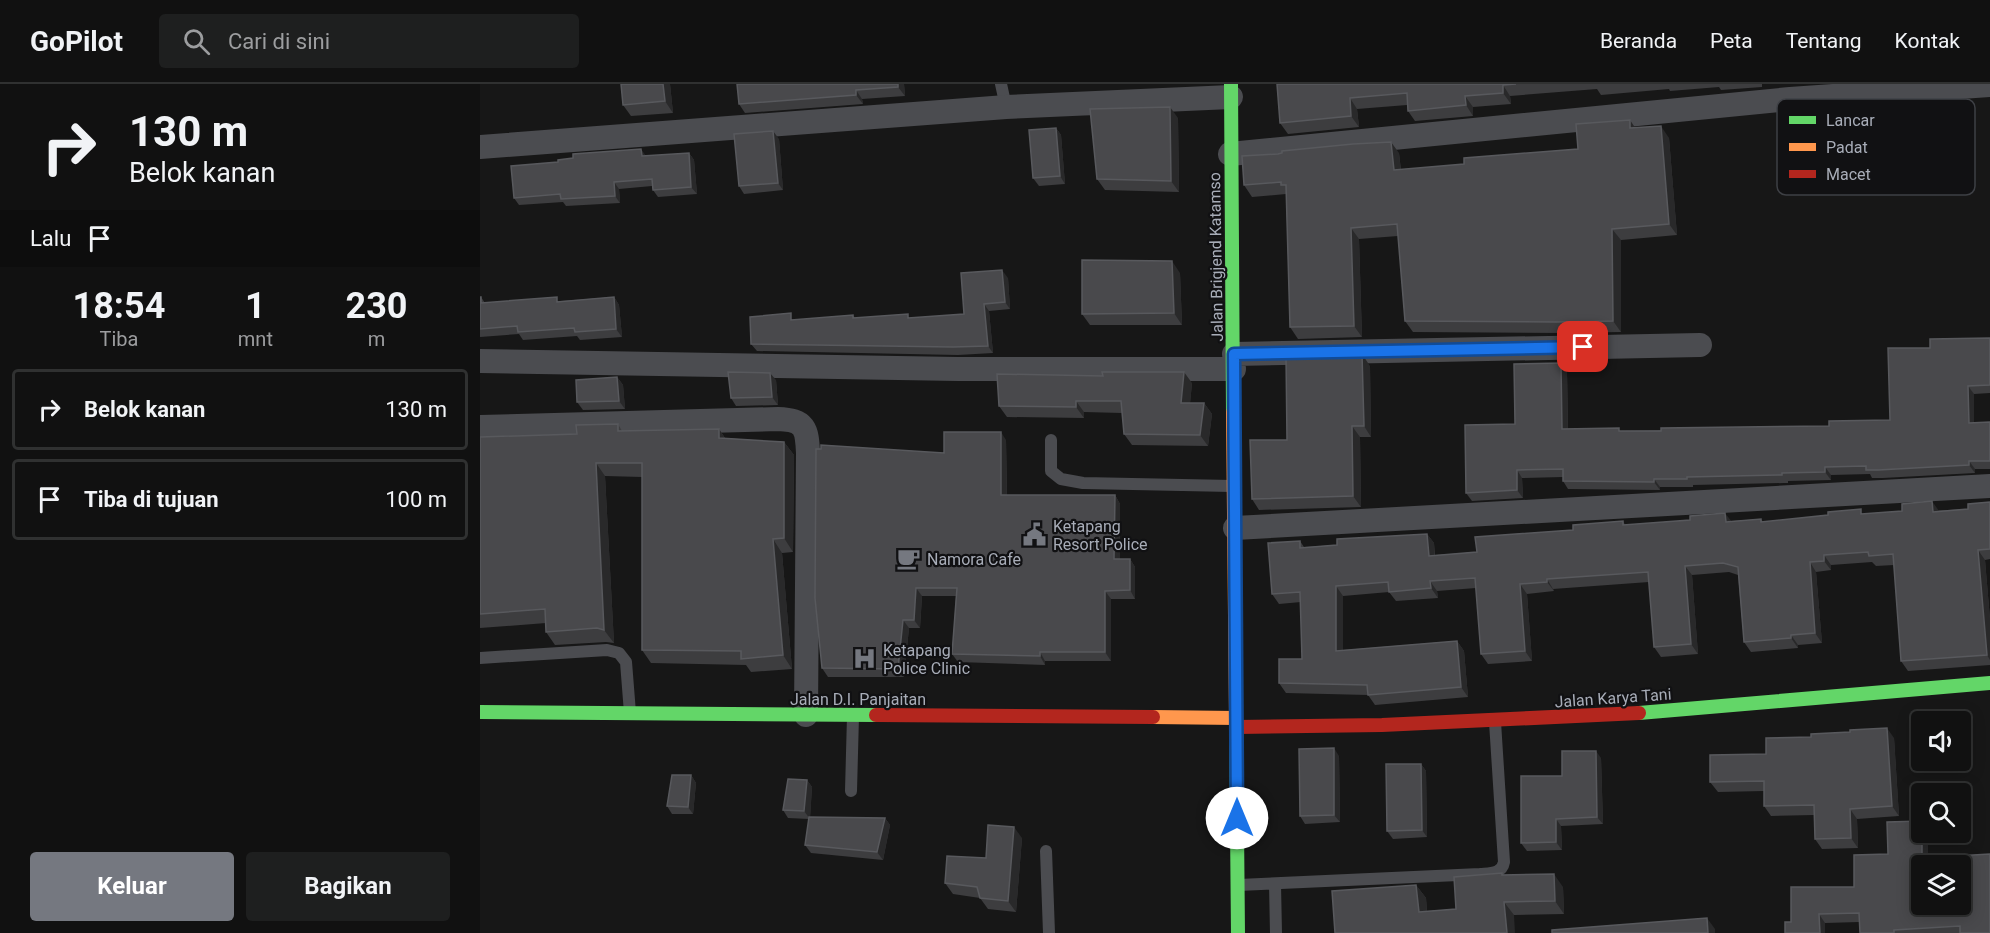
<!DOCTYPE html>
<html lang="id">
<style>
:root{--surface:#111;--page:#1e1f1f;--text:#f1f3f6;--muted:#9c9d9f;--line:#303131;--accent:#757880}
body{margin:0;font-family:Roboto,sans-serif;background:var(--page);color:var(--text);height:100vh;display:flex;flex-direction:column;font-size:22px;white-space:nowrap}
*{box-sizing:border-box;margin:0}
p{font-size:20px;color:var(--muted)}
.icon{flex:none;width:33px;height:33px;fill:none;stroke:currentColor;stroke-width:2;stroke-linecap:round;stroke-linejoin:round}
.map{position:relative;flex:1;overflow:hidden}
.drawer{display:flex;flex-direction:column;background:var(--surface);width:480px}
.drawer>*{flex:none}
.guide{background:#111;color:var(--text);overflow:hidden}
.tools{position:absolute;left:1431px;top:627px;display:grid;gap:12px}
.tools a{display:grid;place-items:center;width:60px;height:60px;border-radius:6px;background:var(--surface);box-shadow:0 3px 15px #0003,0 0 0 2px var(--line);font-size:30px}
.pin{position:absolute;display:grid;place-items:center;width:51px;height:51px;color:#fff;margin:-26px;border-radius:12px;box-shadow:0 3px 9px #0006}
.me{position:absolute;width:66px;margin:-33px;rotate:0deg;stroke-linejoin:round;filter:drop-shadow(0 0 4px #0008)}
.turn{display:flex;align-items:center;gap:21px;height:126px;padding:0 30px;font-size:27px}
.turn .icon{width:78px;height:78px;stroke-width:2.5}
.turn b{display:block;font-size:42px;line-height:51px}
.then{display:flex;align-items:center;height:57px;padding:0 30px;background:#0003;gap:12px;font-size:22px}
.eta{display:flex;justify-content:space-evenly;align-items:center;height:102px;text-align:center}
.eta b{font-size:36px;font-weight:700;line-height:42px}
.primary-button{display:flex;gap:12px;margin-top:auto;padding:12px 30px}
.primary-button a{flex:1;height:69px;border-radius:6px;background:var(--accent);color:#fff;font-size:24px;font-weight:700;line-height:69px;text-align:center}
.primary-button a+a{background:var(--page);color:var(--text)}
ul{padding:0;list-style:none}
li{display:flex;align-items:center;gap:18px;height:81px;margin:0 12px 9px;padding:0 18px;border:3px solid var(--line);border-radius:6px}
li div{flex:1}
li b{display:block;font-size:22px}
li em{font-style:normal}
header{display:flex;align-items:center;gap:36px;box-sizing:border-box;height:84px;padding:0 30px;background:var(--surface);border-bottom:2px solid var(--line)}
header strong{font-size:28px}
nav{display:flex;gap:33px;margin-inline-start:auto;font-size:21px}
.search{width:420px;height:54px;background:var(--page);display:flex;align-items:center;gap:15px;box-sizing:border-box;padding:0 21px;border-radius:6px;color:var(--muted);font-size:22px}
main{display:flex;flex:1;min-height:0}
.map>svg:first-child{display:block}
</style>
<header>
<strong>GoPilot</strong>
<div class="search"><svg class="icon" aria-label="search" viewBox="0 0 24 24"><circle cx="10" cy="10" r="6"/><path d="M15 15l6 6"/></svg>Cari di sini</div>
<nav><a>Beranda</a><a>Peta</a><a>Tentang</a><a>Kontak</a></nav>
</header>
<main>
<section class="drawer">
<div class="guide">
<div class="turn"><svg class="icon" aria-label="right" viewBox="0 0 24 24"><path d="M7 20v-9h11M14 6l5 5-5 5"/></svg><div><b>130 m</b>Belok kanan</div></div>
<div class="then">Lalu<svg class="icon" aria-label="arrive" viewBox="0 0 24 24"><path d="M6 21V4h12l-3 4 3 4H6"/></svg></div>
</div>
<div class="eta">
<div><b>18:54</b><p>Tiba</p></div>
<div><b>1</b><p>mnt</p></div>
<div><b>230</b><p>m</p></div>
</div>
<ul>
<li><svg class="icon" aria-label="right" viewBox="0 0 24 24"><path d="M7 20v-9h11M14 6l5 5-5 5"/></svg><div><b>Belok kanan</b></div><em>130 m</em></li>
<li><svg class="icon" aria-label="arrive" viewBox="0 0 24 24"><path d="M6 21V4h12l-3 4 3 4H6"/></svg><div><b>Tiba di tujuan</b></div><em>100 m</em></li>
</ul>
<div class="primary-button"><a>Keluar</a><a>Bagikan</a></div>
</section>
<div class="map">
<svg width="1510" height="849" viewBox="0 0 1510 849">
<rect width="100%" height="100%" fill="#171717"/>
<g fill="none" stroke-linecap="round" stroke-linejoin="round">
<path stroke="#4b4c50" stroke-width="12" d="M521,0L526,23
M571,356V387L581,395L603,399L752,402
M0,574L127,566L139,569L146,578L150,629
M371,707L373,632
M566,767L569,849
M795,800L796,849
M759,801L1000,790C1010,789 1022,790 1024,778L1015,638"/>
<path stroke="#4b4c50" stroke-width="24" d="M0,63L526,23L751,13
M750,70L1310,15L1510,1
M754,270L1220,261
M0,277L478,285H754
M0,343L298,335C325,336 327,344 328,369L326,631
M755,444L1510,402"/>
<path stroke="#63d668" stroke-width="14" d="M751,0L753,328
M0,628L396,631
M1159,629L1510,599
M756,634L758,849"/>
<path stroke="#ff974d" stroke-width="14" d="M673,633L756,634L753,328"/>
<path stroke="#b3261e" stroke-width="14" d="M396,631L673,633
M757,643L902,641L1159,629"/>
</g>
<path fill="#3d3d3f" d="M141,0H190L193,29L151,32L143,21Z
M257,0H424L425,12L382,15L383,20L265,29L259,20Z
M797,0H1282V3L1241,6L1239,3L1190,7L1189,5L1121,11L1117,5L1030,12L1031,20L993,23V32L935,37L928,27L927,21L877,25L879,43L808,50L800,39Z
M698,34L699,108L625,106L617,95Z
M576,44L581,51L585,100L559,102L553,94Z
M1155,44L1189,54L1197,151L1141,156V248L1085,249L933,248L925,237L918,152L879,155L882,253L818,255L810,243L806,110L772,113L764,101L919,69L921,86L984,80L1098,65Z
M299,55L303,106L264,110L259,102Z
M209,69L214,76L217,110L178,113L173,106L172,102L139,105L140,119L86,122L83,118L39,121L34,114L166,72Z
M700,189L702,241H610L602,230Z
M528,194L530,225L509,227L513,269L478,271L277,267L271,260L373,231L375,234H430L484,230Z
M0,213H1L5,219L80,217L134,213L139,221L142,253L100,256L97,252L43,256L39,250L0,253Z
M1510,254V309L1494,310V339L1510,338V385H1495V389L1403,394H1392L1390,390L1351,391V396L1308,397V399H1304L1213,401V403H1180V406L1088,405L1083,397V393L1042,394L1043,414L992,417L986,409L1035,340L1081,279L1087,287L1088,345L1141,347L1349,342L1410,336L1450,264Z
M890,282L891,353H880L881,423L779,426L772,415L807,356Z
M137,293L143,301L145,325L103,326L97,318Z
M296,296L298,321L256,322L251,314Z
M712,299L710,319H724L732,330L728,362L652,361L644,350L642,329L604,328V334L527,333L519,322Z
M138,340L142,347L239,345L245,354L304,358L314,371L313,468L302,469L312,585L271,588L266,581L171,579L162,566V393L125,392L134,559L126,558L75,561L66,548V539L0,544V353L97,350Z
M526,356L527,411H635L640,420V475H650L655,483V515H631V577H565V581L478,578L472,570L476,512H442L440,544H429L424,593H348L342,584L464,369Z
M1510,418V475L1505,476L1510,535V581L1428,587L1421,577L1414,481L1396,482L1392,478L1351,481V486L1336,488L1342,559L1318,561V564L1271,568L1264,558L1258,491L1249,488L1212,491L1218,570L1181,573L1174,563L1169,498L1073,505L1074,507L1047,510L1052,577L1008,580L1001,570L996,504L957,507L958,514L916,517L909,508L863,512V566L977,557L984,567L988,613L895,621L888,611L806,609L799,599L822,575L821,518L799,520L792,510L820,457L824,463L857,461L947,450L954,459L955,471L997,468L1093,446L1143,437L1145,441L1251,437L1281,435L1283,438L1384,430L1488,425Z
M1414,654L1419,732L1377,735L1378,764L1342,765L1335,755L1334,731L1291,732L1284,722V707L1238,708L1230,698L1286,670Z
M859,672L860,738L825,740L820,732Z
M1121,674L1123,740L1081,742L1082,766L1047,767L1041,759L1082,692Z
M941,680L946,687L947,753L913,755L907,747Z
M211,691L216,699L213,730H192L187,722Z
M327,696L332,703L330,733L405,734L410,741L403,776L331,769L325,761L329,735L308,734L303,726Z
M1442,748H1448V774L1510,849H1380L1379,838L1345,839L1311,838L1374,803L1408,770Z
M542,754L536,828L508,825L500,814L473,810L465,799L506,774Z
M1022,789L1024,791L1083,803L1084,830L1034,831L855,849L936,801L946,814L947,827L976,825Z"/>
<path fill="#29292a" d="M183,0H190L193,29L185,17Z
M418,0H424L425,12L418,3Z
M1023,1L1030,12L1031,20L1023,9Z
M376,6L382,15L383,20L376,11Z
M985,12L993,23V32L986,21Z
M870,14L877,25L879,43L871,32Z
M690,23L698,34L699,108L691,97Z
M1150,36L1158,48L1150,44Z
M1181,42L1189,54L1197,151L1189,140Z
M576,44L581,51L585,100L580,92Z
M293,47L299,55L303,106L298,99Z
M911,58L919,69L922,98L914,86Z
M161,65L166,72H162Z
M209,69L214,76L217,110L211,103Z
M134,98L139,105L140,119L135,112Z
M871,144L879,155L882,253L874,242Z
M1132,145L1141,156V248L1133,237Z
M692,177L700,189L702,241L694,229Z
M522,186L528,194L530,225L525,218Z
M134,213L139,221L142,253L136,245Z
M504,220L509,227L513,269L508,262Z
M882,270L890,282L891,353L884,342Z
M1081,279L1087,287L1088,353L1082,345Z
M704,288L712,299L709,330L701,319Z
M290,289L296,296L298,321L292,313Z
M137,293L143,301L145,325L139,317Z
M1488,302L1494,310V347L1489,339Z
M596,317L604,328V334L596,323Z
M724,319L732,330L728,362L720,351Z
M872,342L880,353L881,423L873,412Z
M239,345L248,359L239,354Z
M521,348L526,356L527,419L521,411Z
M304,358L314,371L313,468L304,454Z
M1489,377L1495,385V389L1489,381Z
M116,379L125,392L134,559L124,546Z
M1345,383L1351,391V396L1345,388Z
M1037,386L1042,394L1043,414L1037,406Z
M1174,395L1180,403V406L1174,398Z
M635,411L640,420V483L634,475Z
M1452,417L1459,427L1453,428Z
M1245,429L1252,438H1246Z
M947,450L954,459L955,482L949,472Z
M293,455L302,469L312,585L303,571Z
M1498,466L1505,476L1510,535V576L1507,571Z
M1344,471L1351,481V486L1344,477Z
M650,475L655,483V515L650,506Z
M1330,478L1336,488L1342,559L1335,549Z
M1205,482L1212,491L1218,570L1211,560Z
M1067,495L1073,505L1074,507L1067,498Z
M950,497L957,507L958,514L951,504Z
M1040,500L1047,510L1052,577L1045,567Z
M856,502L863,512V577L856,567Z
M436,504L442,512L440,544L434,536Z
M625,507L631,515V577L625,568Z
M423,536L429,544L424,593L418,585Z
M1311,551L1318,561V564L1311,554Z
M977,557L984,567L988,613L981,603Z
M560,568L565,577V581L560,572Z
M1407,644L1414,654L1419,732L1412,722Z
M854,664L859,672L860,738L854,731Z
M1116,667L1121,674L1123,740L1117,733Z
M941,680L946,687L947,753L942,746Z
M211,691L216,699L213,730L208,723Z
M327,696L332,703L330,735L324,727Z
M1370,725L1377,735L1378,764L1371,754Z
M405,734L410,741L403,776L397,768Z
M1076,735L1081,742L1082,766L1076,758Z
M534,743L542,754L536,828L528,817Z
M1442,748H1448V782L1442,774Z
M1074,790L1083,803L1084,830L1075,817Z
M936,801L946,814L948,841L939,828Z
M1024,818L1034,831L1035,849H1027Z
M1339,830L1345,839V849H1340Z
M1227,834L1235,845V849H1228Z"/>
<path fill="#49494c" stroke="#58595d" stroke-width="1.5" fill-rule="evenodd" d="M141,0H183L185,17L143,21Z
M257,0H418V3L376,6V11L259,20Z
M797,0H1036L1023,1V9L985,12L986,21L928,27L927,9L870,14L871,32L800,39Z
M690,23L691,97L617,95L610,25Z
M1150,36V44L1181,42L1189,140L1132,145L1133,237L1077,238L925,237L917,140L871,144L874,242L810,243L806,101H801V98L764,101L762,72L798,70L802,69V67L873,60L911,58L914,86L984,80V74L1098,65L1096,40Z
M576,44L580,92L553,94L549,46Z
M293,47L298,99L259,102L254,50Z
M161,65L162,72L209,69L211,103L173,106L172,95L134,98L135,112L81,115L80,110L34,114L31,82L78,78V76L93,74V70Z
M602,176L692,177L694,229L602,230Z
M522,186L525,218L504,220L508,262L473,263L271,260L270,233L311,229V236L373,231V234L428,230V234L484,230L481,189Z
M0,213H1V219L77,213V218L134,213L136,245L95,248L94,244L38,248L37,242L0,245Z
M1510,254V301L1488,302L1489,339L1510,338V377H1489V381L1398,386H1386V382L1345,383V388L1302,389V391H1298L1207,393V395H1174V398L1083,397V385L1037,386V406L986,409L985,341L1035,340L1034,280L1081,279L1082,345L1139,344V347H1181V344L1349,342V337L1410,336L1408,264H1450V255Z
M882,270L884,342H872L873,412L772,415L770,356H807L806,272Z
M248,288L290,289L292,313L251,314Z
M622,288H704L701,319H724L720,351L644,350L641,317H596V323L519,322L517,290L623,292Z
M137,293L139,317L97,318L96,296Z
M138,340V347L239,345V354L304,358V454L293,455L303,571L261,575V567L162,566V379H116L124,546L117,544L66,548L65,525L0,530V353L97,350L96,341Z
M464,348H521V411H635L634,475H650V506L625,507V568H560V572L472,570L477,504H436L434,536H423L418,585L342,584L335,514L336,365H341V361L464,369Z
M1452,417L1453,428L1488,425V420L1510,418V465L1498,466L1507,571L1421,577L1413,470L1389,472L1388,468L1344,471V477L1330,478L1335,549L1311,551V554L1264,558L1258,483L1243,479L1205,482L1211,560L1174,563L1168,488L1067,495V498L1040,500L1045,567L1001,570L995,494L950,497L951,504L909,508L908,498L856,502V567L977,557L981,603L888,611L887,601L799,599V575H822L820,508L792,510L788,459L820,457V464L857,461V455L947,450L949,472L997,468L995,453L1093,446V441L1143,437V441L1210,436V432L1245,429L1246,438L1281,435V438L1348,431V428L1381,425V430L1422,427V420Z
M1407,644L1412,722L1370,725L1371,754L1335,755L1334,721L1284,722V697L1230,698V671L1286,670V654L1331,653V650L1370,648V646Z
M854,664V731L820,732L819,665Z
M1082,667H1116L1117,733L1076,735V758L1041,759V692H1082Z
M906,680H941L942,746L907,747Z
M192,691H211L208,723L187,722Z
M308,695L327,696L324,727L303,726Z
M329,733L405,734L397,768L325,761Z
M1442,737V774L1510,770V849H1480V842L1414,846V849H1380L1379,829L1339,830L1340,849H1305V838H1311V803H1374V771L1408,770L1407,738ZM1442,782H1480V820H1442Z
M508,741L534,743L528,817L500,814L497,803L465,799L467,772L506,774Z
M1022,789V791L1074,790L1075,817L1024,818L1027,849H855L852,807L936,801L939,828L976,825L974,793Z
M1227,834L1228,849H1072V846Z"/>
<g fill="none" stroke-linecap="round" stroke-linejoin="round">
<defs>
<path id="route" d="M757,734L754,270L1103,263"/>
</defs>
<use href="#route" stroke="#114b97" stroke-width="15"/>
<use href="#route" stroke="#1a73e8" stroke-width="10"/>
</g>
<defs>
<symbol id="civic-bare" viewBox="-9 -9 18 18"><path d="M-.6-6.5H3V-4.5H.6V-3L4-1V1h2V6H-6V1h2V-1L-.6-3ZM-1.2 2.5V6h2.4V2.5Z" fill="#757880" stroke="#111113" stroke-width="2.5" paint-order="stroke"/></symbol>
<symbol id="cafe-bare" viewBox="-9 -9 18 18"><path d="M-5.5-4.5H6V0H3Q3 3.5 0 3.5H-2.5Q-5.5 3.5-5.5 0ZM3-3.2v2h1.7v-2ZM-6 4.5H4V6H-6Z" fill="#757880" stroke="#111113" stroke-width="2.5" paint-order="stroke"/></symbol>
<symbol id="hospital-bare" viewBox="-9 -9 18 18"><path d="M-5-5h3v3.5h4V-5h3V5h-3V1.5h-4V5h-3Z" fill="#757880" stroke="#111113" stroke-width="2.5" paint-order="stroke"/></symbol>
</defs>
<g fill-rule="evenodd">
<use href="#civic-bare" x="538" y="434" width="33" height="33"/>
<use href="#cafe-bare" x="412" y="458" width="33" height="33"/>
<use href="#hospital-bare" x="368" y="558" width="33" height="33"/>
</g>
<g text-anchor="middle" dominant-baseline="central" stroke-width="4.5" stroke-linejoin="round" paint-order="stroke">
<g font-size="16" fill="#a8adb8" stroke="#111113">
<text transform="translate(736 173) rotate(-91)">Jalan Brigjend Katamso</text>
<text transform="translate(1133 614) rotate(-4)">Jalan Karya Tani</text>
<text x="378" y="615">Jalan D.I. Panjaitan</text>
</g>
<g font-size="16" fill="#a8adb8" stroke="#111113" text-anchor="start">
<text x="573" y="442">Ketapang<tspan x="573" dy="18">Resort Police</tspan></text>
<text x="447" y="475">Namora Cafe</text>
<text x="403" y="566">Ketapang<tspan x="403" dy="18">Police Clinic</tspan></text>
</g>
</g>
<rect x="1297" y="15" width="198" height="96" rx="9" fill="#111113" stroke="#3e4045" stroke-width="1.5"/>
<rect x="1309" y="32" width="27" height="8" fill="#63d668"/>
<rect x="1309" y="59" width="27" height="8" fill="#ff974d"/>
<rect x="1309" y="86" width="27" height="8" fill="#b3261e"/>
<g font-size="16" fill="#a8adb8">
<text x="1346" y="42">Lancar</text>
<text x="1346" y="69">Padat</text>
<text x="1346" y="96">Macet</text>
</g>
</svg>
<div class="tools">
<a><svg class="icon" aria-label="sound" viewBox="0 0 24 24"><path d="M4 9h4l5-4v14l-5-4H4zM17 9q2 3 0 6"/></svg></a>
<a><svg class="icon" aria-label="search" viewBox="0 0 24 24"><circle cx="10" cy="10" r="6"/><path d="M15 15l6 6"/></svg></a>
<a><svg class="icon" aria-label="layers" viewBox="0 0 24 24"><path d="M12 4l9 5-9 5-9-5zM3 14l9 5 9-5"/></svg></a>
</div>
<div class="pin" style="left:1103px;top:263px;background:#d93025"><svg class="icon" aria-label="arrive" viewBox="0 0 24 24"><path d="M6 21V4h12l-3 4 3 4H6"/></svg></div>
<svg class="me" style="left:757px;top:734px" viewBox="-20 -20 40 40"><circle r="19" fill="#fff"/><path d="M0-13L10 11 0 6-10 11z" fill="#1a73e8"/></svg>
</div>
</main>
